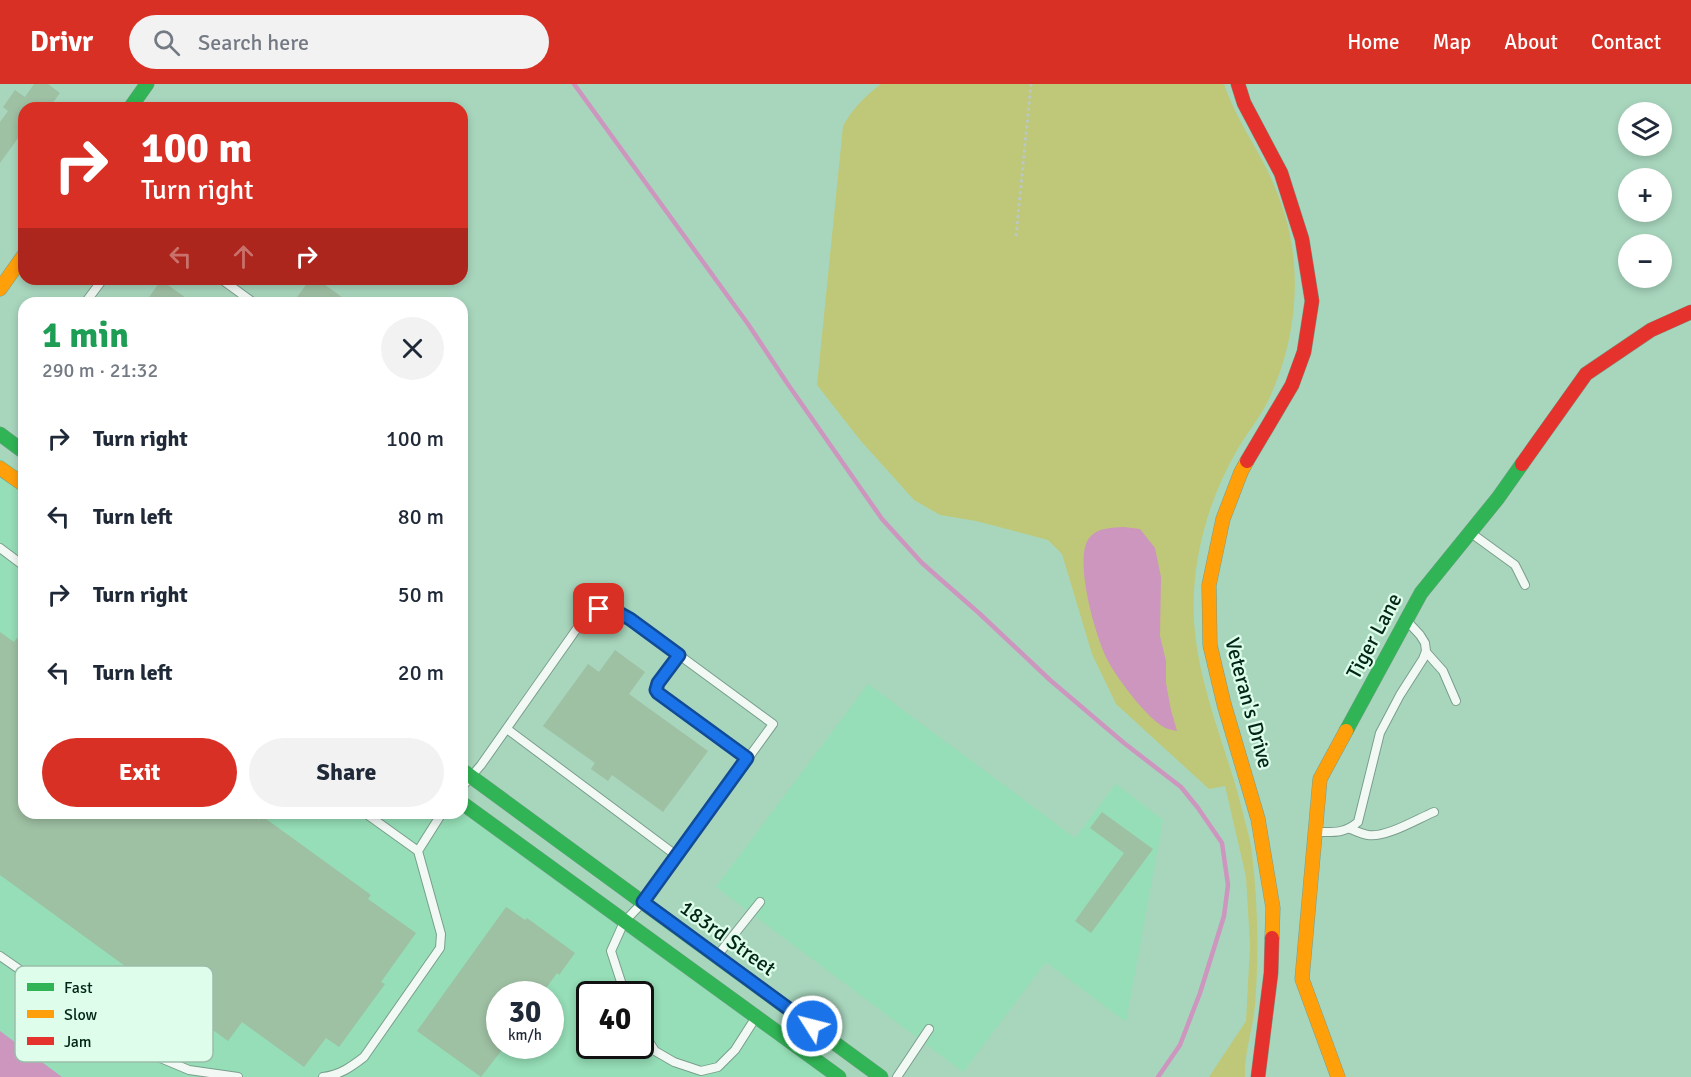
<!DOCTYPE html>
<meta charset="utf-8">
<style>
:root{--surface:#fff;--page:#f2f2f3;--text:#1f2937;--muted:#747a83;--accent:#d93025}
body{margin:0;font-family:Signika,sans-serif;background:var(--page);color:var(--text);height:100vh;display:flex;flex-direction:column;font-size:22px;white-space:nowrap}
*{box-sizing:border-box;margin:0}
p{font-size:20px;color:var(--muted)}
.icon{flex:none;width:33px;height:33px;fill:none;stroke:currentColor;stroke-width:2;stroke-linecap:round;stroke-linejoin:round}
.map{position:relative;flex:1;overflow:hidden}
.sheet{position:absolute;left:18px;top:213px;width:450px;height:522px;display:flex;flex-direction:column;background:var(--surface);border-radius:18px;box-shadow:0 3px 9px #0003}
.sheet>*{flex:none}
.guide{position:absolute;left:18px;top:18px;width:450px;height:183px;border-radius:18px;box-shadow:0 3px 9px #0003;background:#d93025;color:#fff;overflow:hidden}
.buttons{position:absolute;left:1618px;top:18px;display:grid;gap:12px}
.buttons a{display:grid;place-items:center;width:54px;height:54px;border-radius:50%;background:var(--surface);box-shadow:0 3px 9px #0003;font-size:30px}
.speed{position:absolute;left:486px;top:897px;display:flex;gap:12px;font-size:30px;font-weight:700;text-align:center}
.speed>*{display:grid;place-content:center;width:78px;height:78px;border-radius:50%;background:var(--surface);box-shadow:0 3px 9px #0003;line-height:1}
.speed small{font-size:15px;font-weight:400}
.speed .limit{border:3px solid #111;border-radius:9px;background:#fff;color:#111}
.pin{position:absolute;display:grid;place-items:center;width:51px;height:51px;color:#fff;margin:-26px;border-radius:12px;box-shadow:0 3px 9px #0006}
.me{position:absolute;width:66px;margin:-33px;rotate:306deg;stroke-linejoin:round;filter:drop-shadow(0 0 4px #0008)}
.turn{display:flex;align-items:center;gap:21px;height:126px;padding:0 24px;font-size:27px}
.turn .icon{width:78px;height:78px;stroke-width:2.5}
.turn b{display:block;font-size:42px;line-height:51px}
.lanes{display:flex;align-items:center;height:57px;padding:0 24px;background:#0003;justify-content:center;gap:30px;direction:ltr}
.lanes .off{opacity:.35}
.round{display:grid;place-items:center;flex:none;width:63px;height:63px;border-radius:32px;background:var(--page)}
.headline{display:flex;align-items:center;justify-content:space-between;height:102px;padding:0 24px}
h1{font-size:36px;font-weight:700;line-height:45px;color:#1e9e55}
.button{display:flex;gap:12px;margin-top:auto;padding:12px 24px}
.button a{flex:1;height:69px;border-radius:36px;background:var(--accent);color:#fff;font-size:24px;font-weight:700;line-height:69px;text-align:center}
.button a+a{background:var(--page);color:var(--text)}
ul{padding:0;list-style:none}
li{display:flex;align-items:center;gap:18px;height:78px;padding:0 24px}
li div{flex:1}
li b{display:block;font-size:22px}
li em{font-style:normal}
header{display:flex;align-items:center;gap:36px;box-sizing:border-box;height:84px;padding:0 30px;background:var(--accent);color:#fff}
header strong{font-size:28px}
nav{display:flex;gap:33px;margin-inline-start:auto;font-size:21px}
.search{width:420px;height:54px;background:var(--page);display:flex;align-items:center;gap:15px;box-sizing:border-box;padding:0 21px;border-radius:33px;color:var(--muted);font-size:22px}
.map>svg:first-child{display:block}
</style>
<header>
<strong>Drivr</strong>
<div class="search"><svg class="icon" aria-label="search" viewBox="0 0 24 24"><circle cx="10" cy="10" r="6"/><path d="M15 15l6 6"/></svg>Search here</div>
<nav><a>Home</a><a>Map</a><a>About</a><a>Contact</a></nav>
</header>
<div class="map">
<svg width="1691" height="993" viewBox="0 0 1691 993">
<rect width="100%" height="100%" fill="#a8d6bd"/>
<path fill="#95deb7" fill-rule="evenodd" d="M0,374L24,391V729H462L849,993H0ZM500,910H550V962H500ZM590,910H640V962H590Z
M868,600L1075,754L1116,700L1163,736L1126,938L1046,878L963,988L716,803Z"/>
<path fill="#bfc878" d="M881,0H1224C1232,23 1244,44 1256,65C1270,89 1281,115 1288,142C1302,200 1294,262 1269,315C1260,334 1246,350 1236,368C1212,410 1197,458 1194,507C1189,584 1225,656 1243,729C1246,743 1251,756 1252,770C1258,820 1259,871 1255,921C1253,945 1244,969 1245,993H1209L1246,937L1250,861L1246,793L1225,702L1209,705L1116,620L1092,570L1062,470L1048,456L976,437L940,431L914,416L860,356L817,301L843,42C853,24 864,13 881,0Z"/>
<path fill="#cc96be" d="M1124,443L1140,445L1155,464L1161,493L1160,552L1166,577V599L1171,626L1177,647C1174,646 1171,646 1168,645C1151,640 1116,593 1108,577C1096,555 1072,472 1090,453C1099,443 1112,444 1124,443Z
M0,947L62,993H0Z"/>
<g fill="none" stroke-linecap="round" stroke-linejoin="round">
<path stroke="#cc96be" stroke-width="4.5" d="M574,0L748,240L787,299L882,435L922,479L980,530L1050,596L1124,659L1181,703L1198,724L1222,759L1228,801L1224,832L1200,909L1180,961L1158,993"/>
</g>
<path fill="#9ec0a3" d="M34,0H48L60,9L49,24H24V46L0,79V38L8,27L3,23L15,6L25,13Z
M310,195H317L350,219H293Z
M161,196L193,219H145Z
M0,548L14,558L17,554L24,559V729H250L259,736L262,732L371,811L368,815L416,849L381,898L385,900L339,963L326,954L304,983L242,938L228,957L0,791Z
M615,566L645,588L629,610L708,667L663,728L612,691L608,697L591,685L595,679L543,642L588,580L599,588Z
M1102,728L1153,765L1091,849L1075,837L1124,769L1090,744Z
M506,823L525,836L527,834L575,869L559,891L557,889L542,910H500V962H505L481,993L417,947Z"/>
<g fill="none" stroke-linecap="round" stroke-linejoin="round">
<defs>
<path id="lane" d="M221,195L254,219
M85,219L103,195
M1471,449L1515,481L1525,501
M0,464L24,482
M1426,568L1443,587L1456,617
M679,571L658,599L656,606L659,609L747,674
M507,645L677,772
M462,703L481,681L585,533C607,520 610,524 630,535L773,640L646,815L624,838L611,867L625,910
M365,729L418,767
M1350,745C1356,747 1362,750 1368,751C1386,754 1417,735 1434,728
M1316,748C1333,748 1344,750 1358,738L1380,649L1400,611L1423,575L1426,567L1425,559L1420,551L1408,538
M0,872L127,960L189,986L238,993
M717,872L760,818
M640,944L655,967L674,978L701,987L718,983L735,966L756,933
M323,993C340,991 351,983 364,973L440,864L441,850L418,767L442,729
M897,993L929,945"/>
<path id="fast" d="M130,24L147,0
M0,350L24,368
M1346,647L1421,509L1498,414L1522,380
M462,686L881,993
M462,719L839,993"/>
<path id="slow" d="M0,205L24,171
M1247,377L1241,388L1223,435L1209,501L1210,561L1224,620L1258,735L1273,824L1272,854
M0,384L24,401
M1338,993L1302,895L1320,695L1346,647"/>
<path id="jam" d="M1238,0L1244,19L1281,89L1302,155L1312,217L1304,268L1292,301L1247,377
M1522,380L1586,290L1651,246L1691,228
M1258,993L1271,889L1272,854"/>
</defs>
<use href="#lane" stroke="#799e8b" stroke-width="10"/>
<use href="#fast" stroke="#799e8b" stroke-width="15"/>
<use href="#slow" stroke="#799e8b" stroke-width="15"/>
<use href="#jam" stroke="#799e8b" stroke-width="15"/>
<path stroke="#b9c8c0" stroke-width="3" stroke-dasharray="3 3" stroke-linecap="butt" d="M1016,152L1031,0"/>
<use href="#lane" stroke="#f2f9f5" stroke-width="8"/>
<use href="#fast" stroke="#30b455" stroke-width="14"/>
<use href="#slow" stroke="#ff9f0a" stroke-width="14"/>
<use href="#jam" stroke="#e5322d" stroke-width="14"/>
</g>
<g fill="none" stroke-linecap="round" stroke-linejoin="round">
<defs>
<path id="route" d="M599,525H612L630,535L679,571L658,599L656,606L658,609L747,674L643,818L812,942"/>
</defs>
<use href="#route" stroke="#114b97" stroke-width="15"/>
<use href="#route" stroke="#1a73e8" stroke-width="10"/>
</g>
<g text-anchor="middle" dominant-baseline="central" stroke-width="4.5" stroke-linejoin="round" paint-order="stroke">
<g font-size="21" fill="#022616" stroke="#defeeb">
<text transform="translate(1374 552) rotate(-62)">Tiger Lane</text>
<text transform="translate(1249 619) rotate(75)">Veteran's Drive</text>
<text transform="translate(728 854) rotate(36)">183rd Street</text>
</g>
</g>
<rect x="15" y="882" width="198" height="96" rx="9" fill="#defeeb" stroke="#9cbdab" stroke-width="1.5"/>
<rect x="27" y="899" width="27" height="8" fill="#30b455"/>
<rect x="27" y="926" width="27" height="8" fill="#ff9f0a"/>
<rect x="27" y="953" width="27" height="8" fill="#e5322d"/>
<g font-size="16" fill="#022616">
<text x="64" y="909">Fast</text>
<text x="64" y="936">Slow</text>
<text x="64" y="963">Jam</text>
</g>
</svg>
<div class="buttons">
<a><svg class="icon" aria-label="layers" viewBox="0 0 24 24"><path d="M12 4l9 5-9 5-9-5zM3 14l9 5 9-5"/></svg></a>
<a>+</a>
<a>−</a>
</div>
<div class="speed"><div>30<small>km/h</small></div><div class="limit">40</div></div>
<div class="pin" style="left:599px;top:525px;background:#d93025"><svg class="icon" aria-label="arrive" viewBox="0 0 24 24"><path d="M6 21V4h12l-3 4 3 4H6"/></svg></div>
<svg class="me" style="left:812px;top:942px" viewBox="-20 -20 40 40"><circle r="17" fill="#1a73e8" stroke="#fff" stroke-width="3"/><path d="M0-11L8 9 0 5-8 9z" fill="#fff"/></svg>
<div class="guide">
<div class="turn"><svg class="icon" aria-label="right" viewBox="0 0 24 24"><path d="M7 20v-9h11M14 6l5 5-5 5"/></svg><div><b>100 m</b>Turn right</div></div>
<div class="lanes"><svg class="icon off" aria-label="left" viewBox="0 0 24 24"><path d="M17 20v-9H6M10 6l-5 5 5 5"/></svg><svg class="icon off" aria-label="ahead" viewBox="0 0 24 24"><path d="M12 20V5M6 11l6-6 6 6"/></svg><svg class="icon" aria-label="right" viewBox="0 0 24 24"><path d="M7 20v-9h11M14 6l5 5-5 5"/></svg></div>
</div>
<section class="sheet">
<div class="headline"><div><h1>1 min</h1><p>290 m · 21:32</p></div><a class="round"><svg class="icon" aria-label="close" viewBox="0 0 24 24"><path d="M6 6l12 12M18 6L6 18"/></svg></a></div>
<ul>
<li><svg class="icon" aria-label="right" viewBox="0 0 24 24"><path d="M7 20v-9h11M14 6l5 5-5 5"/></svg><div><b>Turn right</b></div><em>100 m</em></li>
<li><svg class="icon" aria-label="left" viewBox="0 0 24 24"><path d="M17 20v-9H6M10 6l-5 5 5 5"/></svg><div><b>Turn left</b></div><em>80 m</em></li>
<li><svg class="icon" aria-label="right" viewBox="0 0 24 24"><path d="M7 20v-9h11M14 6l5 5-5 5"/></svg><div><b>Turn right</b></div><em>50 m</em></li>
<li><svg class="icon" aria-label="left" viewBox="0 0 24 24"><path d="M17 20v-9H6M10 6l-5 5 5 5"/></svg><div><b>Turn left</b></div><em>20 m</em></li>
</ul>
<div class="button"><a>Exit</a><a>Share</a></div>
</section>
</div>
